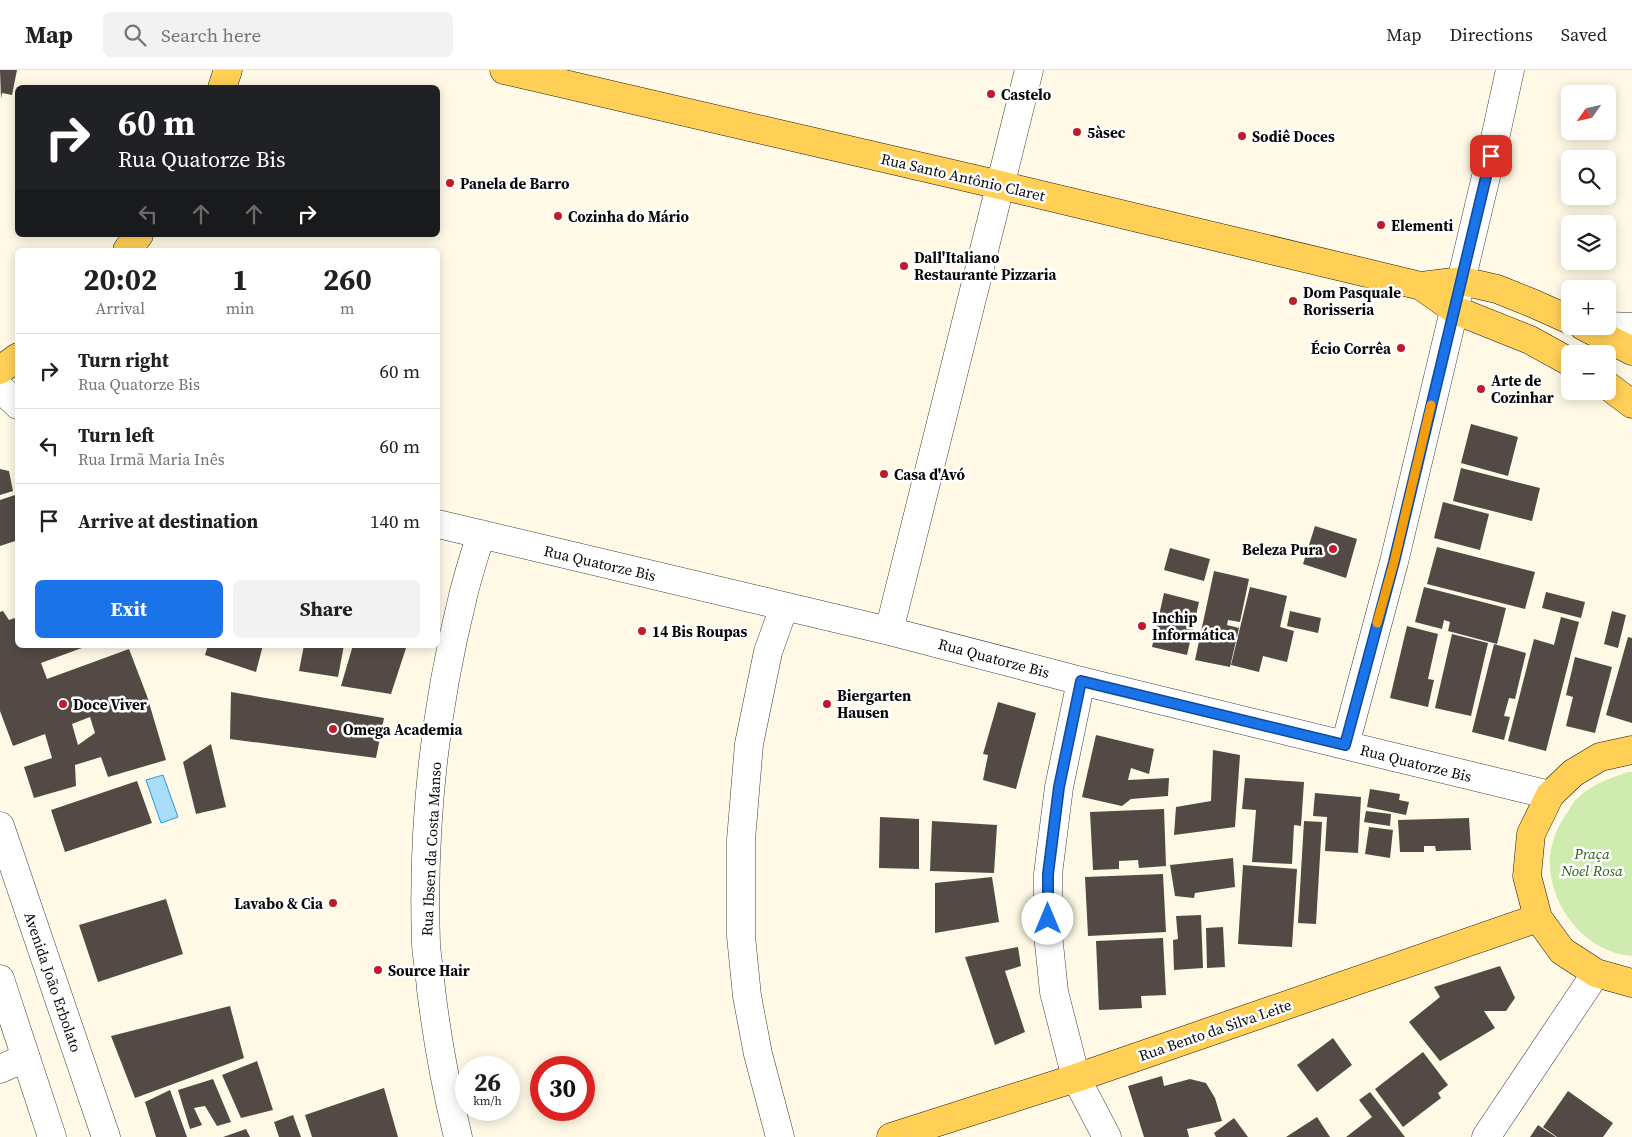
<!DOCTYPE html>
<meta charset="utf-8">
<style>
:root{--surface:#fff;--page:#f2f2f2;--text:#202124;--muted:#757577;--line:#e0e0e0;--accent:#1a73e8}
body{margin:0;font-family:"Source Serif 4",serif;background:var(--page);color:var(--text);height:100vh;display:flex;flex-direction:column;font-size:19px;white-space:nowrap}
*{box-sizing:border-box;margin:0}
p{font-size:16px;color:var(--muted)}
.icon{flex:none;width:28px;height:28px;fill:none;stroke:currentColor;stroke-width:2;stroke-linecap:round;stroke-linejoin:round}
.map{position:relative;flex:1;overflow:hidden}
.details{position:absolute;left:15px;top:178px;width:425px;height:400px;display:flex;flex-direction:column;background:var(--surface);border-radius:8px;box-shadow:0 2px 12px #0003}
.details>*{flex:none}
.guide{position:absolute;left:15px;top:15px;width:425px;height:152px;border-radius:8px;box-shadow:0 2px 12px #0003;background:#202124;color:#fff;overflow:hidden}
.needle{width:32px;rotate:236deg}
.fabs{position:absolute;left:1561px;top:15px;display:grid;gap:10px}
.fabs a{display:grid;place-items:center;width:55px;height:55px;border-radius:8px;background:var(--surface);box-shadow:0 2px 12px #0003;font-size:25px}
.speed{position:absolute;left:455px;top:986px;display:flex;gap:10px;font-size:25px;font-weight:700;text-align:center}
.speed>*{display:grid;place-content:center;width:65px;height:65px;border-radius:50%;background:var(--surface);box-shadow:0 2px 12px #0003;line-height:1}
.speed small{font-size:12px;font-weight:400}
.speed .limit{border:8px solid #d22;background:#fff;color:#111}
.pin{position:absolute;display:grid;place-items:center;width:42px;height:42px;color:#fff;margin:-21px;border-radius:10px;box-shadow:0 2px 8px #0006}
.me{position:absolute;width:55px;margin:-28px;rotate:0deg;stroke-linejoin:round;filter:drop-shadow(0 0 4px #0008)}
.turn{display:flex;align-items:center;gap:18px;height:105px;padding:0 20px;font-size:22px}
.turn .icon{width:65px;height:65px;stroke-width:2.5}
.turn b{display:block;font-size:35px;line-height:42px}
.lanes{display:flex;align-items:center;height:48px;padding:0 20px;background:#0003;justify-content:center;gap:25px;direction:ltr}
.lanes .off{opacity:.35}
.eta{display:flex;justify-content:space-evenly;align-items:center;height:85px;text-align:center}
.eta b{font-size:30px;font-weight:700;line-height:35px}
.button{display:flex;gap:10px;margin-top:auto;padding:10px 20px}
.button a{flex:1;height:58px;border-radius:8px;background:var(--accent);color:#fff;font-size:20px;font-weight:700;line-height:58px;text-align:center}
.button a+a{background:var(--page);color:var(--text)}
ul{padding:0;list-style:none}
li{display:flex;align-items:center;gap:15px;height:75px;padding:0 20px;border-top:1px solid var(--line)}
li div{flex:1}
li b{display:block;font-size:19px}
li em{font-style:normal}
header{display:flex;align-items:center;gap:30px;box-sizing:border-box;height:70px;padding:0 25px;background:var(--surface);border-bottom:1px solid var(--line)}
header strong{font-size:24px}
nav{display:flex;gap:28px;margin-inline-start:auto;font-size:18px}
.search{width:350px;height:45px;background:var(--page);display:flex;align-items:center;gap:12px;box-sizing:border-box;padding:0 18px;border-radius:8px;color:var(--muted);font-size:19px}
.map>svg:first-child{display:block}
</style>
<header>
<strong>Map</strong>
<div class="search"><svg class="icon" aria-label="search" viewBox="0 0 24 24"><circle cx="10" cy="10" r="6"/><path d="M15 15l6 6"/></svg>Search here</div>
<nav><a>Map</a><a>Directions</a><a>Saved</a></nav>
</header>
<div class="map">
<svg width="1632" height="1067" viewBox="0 0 1632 1067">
<rect width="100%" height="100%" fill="#fff9e6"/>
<path fill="#d0ebaf" d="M1628,702H1632V886C1584,882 1547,834 1550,786C1552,769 1559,753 1569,740C1571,736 1574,731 1578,728C1592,714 1610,708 1628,702Z"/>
<path fill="#a8defa" stroke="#2b98d5" d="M163,705L178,747L161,753L146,710Z"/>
<path fill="#534a46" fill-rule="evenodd" d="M0,0H17L12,25L2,23L1,29Z
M1471,354L1518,367L1508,406L1461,393Z
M1461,398L1540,418L1532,451L1453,431Z
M0,399L9,401L13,421L0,425Z
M18,424V470L0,476V430Z
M1443,432L1489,444L1480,480L1434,468Z
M1315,456L1357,469L1346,508L1303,494Z
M1437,477L1535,502L1525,539L1427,514Z
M1170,478L1210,489L1204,511L1164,500Z
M1214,501L1249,509L1240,552L1228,550L1227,555L1239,558L1230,597L1195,590Z
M1250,517L1287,526L1280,557L1294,561L1287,592L1263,586L1259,602L1231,595Z
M1424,517L1506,538L1497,574L1448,561L1450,552L1444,550L1442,559L1415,552Z
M1546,522L1585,532L1581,548L1542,538Z
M1164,523L1199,532L1187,585L1152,577Z
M3,541L9,550L18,547V575H90L41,593L47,609L129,579L147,626L166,690L108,707L101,687L75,695L76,716L34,728L24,697L52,688L45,664L13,676L0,641V542ZM90,647L95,663L78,675L72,654Z
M1290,541L1321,548L1318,563L1287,556Z
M1612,541L1626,545L1618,578L1604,574Z
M1561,547L1579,552L1546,681L1508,671L1534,569L1554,575Z
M1407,556L1438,564L1428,609L1434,610L1428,637L1390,628Z
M1452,564L1488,573L1471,646L1435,638Z
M1628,567L1632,568V653L1606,645Z
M1494,574L1526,583L1515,629L1509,628L1504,646L1510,647L1504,670L1472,662Z
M208,575H263L256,602L205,585Z
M304,575H344L338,607L299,601Z
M353,575H407L391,624L341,616Z
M1575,587L1612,597L1595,663L1566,656L1573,627L1566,625Z
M231,622L384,648L376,688L230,669Z
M998,632L1036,643L1016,719L983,710L988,685L983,684Z
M1096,665L1154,679L1149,704L1131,698L1128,710L1169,708L1168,726L1131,729L1122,736L1082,727Z
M211,674L226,737L196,744L183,692Z
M1213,680L1240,685L1235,757L1174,765L1176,737L1211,731Z
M1245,708L1304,712L1301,756L1294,755L1292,794L1252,792L1256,740L1242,739Z
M137,711L152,753L65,782L51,740Z
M1370,719L1400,724L1399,730L1409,732L1406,745L1367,737Z
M1315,723L1361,727L1358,783L1325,781L1327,747L1313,746Z
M1164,739L1166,796L1139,798L1138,790L1119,791V799L1093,800L1090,742Z
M1366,741L1391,744L1390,756L1364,752Z
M880,747L919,749V799L879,798Z
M1469,748L1471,780L1436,781L1435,776H1424V782H1400L1398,750Z
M932,751L997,755L994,803L930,801Z
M1304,751L1322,752L1316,854L1298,853Z
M1369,757L1393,760L1390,788L1365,784Z
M1233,788L1235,817L1195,823L1194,828L1175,826L1170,795Z
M1243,795L1297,799L1292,877L1238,874Z
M1163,804L1166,862L1088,866L1085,807Z
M992,807L999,852L935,863V813Z
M166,829L183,884L98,912L79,855Z
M1201,845L1203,898L1174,900L1173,870L1178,869L1176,846Z
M1223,857L1225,897L1207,898L1206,858Z
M1163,868L1166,925L1141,926L1142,938L1099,940L1096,871Z
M1018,877L1021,896L1005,901L1025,962L995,975L965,887Z
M1500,896L1515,928L1506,941H1484L1495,958L1440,991L1409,952L1440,927L1434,917Z
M230,936L244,988L135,1028L111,966Z
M1333,968L1352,995L1317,1022L1297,995Z
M1423,982L1448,1015L1438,1023L1441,1028L1403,1057L1375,1019Z
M257,991L273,1040L241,1048L222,1005Z
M1162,1006L1164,1016L1190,1009L1206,1013L1215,1028L1222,1051L1187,1059L1189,1067H1144L1128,1016Z
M213,1009L231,1052L217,1056L205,1036L194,1038L202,1055L190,1059L178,1020Z
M384,1018L398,1067H312L305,1045Z
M170,1020L187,1067H156L145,1032Z
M1568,1021L1613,1053L1603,1067H1557L1543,1057Z
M1370,1022L1405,1067H1346L1372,1047L1359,1030Z
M293,1045L301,1067H279L274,1052Z
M1317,1047L1330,1067H1286Z
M1234,1048L1248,1067H1216L1214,1063Z
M1538,1055L1556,1067H1530Z
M246,1059L250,1067H223Z"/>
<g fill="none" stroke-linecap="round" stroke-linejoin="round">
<defs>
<path id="minor" d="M1608,256L1632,257
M0,318L18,335
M438,454L889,561L1081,611L1550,725
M889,561L1029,0
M1081,611L1059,717L1048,804V864L1054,922L1076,1008L1107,1067
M1345,675L1394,492L1494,73L1510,0
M0,756L106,1067
M0,909L52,1067
M0,999L25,988
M458,1067C446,1018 437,969 431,919C430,904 427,889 426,874C422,758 435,638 463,526C468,505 475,484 481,464
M780,1067L758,984L747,926L741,866V770L749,674L768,582L784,537
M1486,1067L1596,903"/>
<path id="major" d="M504,0L1000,115L1421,216L1462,211L1497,219L1532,233L1570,250
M222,18L228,0
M127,180L139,165
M1421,216L1455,240L1530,270L1570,292
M1583,256L1632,281
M0,300L18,287
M1608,316L1632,334
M1632,680L1600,687L1573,703L1550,725L1531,764L1527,806L1538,848L1562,881L1596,903L1632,913
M891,1067L1076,1008L1538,848"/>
</defs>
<use href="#minor" stroke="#3d3d3d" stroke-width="29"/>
<use href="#major" stroke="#1b1b1b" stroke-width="29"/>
<use href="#minor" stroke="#fff" stroke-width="28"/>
<use href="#major" stroke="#ffcf56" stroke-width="28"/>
</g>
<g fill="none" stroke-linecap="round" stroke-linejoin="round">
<defs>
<path id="route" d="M1048,849V804L1059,717L1081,611L1345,675L1394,492L1491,86"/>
</defs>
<use href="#route" stroke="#114b97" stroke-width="12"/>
<use href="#route" stroke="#1a73e8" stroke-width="9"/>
<path stroke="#f59e0b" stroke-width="9" d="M1377,553L1394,492L1431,335"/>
</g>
<g fill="#c01b2a" stroke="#fff" stroke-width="2">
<circle cx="991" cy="24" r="5"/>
<circle cx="1077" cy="62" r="5"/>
<circle cx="1242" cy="66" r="5"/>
<circle cx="450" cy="113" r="5"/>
<circle cx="558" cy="146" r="5"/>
<circle cx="1381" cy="155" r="5"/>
<circle cx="904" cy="196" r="5"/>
<circle cx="1293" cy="231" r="5"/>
<circle cx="1401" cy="278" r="5"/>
<circle cx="1481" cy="319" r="5"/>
<circle cx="884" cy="404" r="5"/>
<circle cx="1333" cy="479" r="5"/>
<circle cx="1142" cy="556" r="5"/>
<circle cx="642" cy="561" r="5"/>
<circle cx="63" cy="634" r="5"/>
<circle cx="827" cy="634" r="5"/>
<circle cx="333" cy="659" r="5"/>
<circle cx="333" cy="833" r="5"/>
<circle cx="378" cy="900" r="5"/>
</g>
<g text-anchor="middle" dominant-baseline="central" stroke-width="5" stroke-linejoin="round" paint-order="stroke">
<g font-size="15" font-weight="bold" fill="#0a0a0a" stroke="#fff" text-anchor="start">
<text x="1001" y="24">Castelo</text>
<text x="1087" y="62">5àsec</text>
<text x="1252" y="66">Sodiê Doces</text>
<text x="460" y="113">Panela de Barro</text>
<text x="568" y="146">Cozinha do Mário</text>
<text x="1391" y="155">Elementi</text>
<text x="914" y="187">Dall'Italiano<tspan x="914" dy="17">Restaurante Pizzaria</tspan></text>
<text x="1303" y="222">Dom Pasquale<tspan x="1303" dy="17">Rorisseria</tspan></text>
<text x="1391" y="278" text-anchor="end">Écio Corrêa</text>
<text x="1491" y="310">Arte de<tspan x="1491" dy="17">Cozinhar</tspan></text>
<text x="894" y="404">Casa d'Avó</text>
<text x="1323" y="479" text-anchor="end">Beleza Pura</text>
<text x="1152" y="547">Inchip<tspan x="1152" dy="17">Informática</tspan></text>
<text x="652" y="561">14 Bis Roupas</text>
<text x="837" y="625">Biergarten<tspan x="837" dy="17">Hausen</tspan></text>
<text x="73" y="634">Doce Viver</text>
<text x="343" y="659">Omega Academia</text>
<text x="323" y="833" text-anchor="end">Lavabo &amp; Cia</text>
<text x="388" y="900">Source Hair</text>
</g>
<g font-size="15" fill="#0a0a0a" stroke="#fff">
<text transform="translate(963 107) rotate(13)">Rua Santo Antônio Claret</text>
<text transform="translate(600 493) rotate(13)">Rua Quatorze Bis</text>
<text transform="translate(994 588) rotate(15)">Rua Quatorze Bis</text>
<text transform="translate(1416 693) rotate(14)">Rua Quatorze Bis</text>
<text transform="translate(431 779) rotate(-87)">Rua Ibsen da Costa Manso</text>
<text transform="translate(53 912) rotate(71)">Avenida João Erbolato</text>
<text transform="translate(1215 960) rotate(-19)">Rua Bento da Silva Leite</text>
</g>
<g font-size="15" font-style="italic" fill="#2b6318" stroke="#fff">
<text x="1592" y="783">Praça<tspan x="1592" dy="17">Noel Rosa</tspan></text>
</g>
</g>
</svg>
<div class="fabs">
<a><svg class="needle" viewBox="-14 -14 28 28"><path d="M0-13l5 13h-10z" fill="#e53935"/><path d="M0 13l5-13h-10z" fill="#757577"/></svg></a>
<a><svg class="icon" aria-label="search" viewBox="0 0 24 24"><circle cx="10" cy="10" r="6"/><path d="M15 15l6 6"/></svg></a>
<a><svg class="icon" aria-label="layers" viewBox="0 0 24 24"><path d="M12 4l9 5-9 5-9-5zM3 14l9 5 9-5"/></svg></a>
<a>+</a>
<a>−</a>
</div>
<div class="speed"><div>26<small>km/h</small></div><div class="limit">30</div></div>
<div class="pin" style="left:1491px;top:86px;background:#d93025"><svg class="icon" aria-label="arrive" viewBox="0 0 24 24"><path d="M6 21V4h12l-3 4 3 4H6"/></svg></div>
<svg class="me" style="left:1048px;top:849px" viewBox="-20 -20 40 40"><circle r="19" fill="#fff"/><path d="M0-13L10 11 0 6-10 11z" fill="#1a73e8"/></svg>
<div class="guide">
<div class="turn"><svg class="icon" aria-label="right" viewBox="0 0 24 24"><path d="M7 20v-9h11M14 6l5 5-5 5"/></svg><div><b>60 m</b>Rua Quatorze Bis</div></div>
<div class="lanes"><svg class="icon off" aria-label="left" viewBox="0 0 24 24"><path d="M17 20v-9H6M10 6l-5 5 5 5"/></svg><svg class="icon off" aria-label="ahead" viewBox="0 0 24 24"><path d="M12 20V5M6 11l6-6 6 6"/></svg><svg class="icon off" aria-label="ahead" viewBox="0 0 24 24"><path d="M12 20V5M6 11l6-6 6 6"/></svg><svg class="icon" aria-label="right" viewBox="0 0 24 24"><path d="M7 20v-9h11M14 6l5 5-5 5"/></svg></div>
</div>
<section class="details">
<div class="eta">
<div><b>20:02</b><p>Arrival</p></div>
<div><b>1</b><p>min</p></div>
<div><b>260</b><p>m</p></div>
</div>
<ul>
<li><svg class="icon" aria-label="right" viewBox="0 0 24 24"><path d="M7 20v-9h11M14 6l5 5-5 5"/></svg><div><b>Turn right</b><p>Rua Quatorze Bis</p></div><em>60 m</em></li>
<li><svg class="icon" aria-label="left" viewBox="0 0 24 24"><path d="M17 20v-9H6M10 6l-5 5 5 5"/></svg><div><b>Turn left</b><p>Rua Irmã Maria Inês</p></div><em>60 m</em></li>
<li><svg class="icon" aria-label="arrive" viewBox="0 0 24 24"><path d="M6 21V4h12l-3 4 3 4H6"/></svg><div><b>Arrive at destination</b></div><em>140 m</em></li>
</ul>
<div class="button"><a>Exit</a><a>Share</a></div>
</section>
</div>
